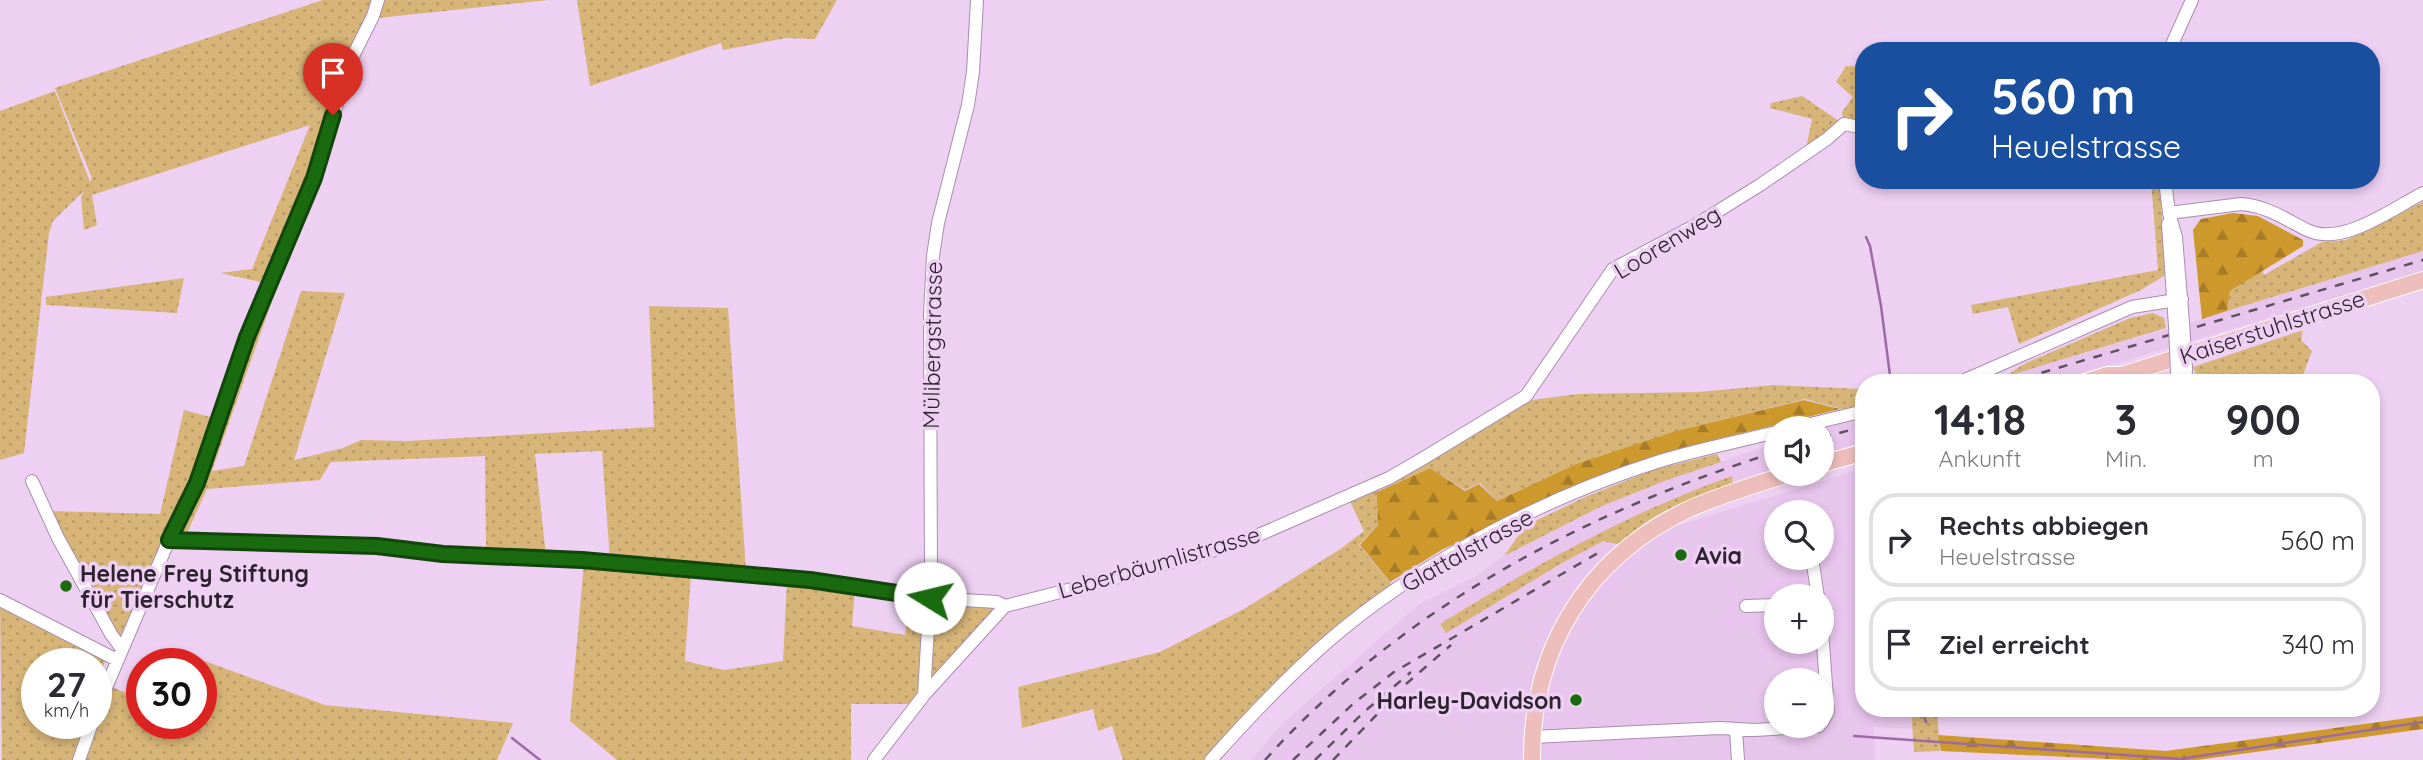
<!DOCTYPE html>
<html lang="de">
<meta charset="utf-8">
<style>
:root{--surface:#fff;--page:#f7f7f7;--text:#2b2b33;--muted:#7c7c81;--line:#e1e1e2}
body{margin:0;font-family:Quicksand,sans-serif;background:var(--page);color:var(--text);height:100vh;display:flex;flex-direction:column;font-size:26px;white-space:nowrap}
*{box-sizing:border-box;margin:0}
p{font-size:23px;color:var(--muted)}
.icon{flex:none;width:38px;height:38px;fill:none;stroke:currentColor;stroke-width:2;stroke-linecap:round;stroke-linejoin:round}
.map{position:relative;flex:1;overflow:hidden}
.sheet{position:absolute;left:1855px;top:374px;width:525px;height:343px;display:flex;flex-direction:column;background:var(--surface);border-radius:28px;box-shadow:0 4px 10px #0003}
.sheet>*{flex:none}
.top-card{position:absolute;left:1855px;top:42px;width:525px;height:147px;border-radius:28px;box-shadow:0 4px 10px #0003;background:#1a4fa0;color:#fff;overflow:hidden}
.controls{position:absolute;left:1764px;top:416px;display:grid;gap:14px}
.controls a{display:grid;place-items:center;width:70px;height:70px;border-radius:50%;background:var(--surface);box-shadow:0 4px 10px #0003;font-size:35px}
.speed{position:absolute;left:21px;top:648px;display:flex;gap:14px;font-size:35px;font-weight:700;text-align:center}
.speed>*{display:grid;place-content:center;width:91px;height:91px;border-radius:50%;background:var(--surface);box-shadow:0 4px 10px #0003;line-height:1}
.speed small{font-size:18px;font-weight:400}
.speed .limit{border:10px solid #d22;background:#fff;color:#111}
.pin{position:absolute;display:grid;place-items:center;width:60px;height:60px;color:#fff;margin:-72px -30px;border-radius:50% 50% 50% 0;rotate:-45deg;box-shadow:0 0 7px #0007}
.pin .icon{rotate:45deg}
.me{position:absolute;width:77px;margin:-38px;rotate:279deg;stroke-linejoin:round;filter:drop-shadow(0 0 5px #0008)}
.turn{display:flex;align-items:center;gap:24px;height:147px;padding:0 21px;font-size:32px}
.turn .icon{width:91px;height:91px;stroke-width:2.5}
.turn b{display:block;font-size:49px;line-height:60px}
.eta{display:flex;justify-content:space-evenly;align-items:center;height:119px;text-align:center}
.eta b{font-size:42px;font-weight:700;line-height:49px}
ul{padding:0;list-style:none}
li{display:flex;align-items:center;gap:21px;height:94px;margin:0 14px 10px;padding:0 7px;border:4px solid var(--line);border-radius:28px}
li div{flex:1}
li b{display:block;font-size:26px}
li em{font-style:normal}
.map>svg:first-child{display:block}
</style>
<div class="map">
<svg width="2423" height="760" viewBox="0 0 2423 760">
<defs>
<pattern id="grass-dots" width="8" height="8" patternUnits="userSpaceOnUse" patternTransform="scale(1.75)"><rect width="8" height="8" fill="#d7b578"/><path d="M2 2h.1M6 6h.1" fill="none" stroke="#b99b68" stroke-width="1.8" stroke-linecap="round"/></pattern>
<pattern id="forest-firs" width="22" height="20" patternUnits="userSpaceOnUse" patternTransform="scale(1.75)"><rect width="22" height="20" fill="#cd992c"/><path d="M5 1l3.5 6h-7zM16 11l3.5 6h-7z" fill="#a77c26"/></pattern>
</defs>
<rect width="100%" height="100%" fill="#edd0f2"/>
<path fill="#e8c5ed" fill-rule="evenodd" d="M2423,251V272L2050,383H1979L2202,319Z
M1864,418V442L1822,455L1821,429Z
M1776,443V468L1682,498L1644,518L1611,546L1864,468V709H1911L1913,729L1874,727L1875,760H1251L1284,722L1418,605L1474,577L1504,556L1602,506L1667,480ZM1776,513H1822V558H1776ZM1776,597H1822V642H1776ZM1776,681H1822V726H1776Z"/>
<path fill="url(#grass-dots)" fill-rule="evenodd" d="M323,0H376L315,168H309L260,282L220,273L252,269L310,125L92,195L97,225L84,230L81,197L84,191L53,221L49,233L24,453L0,460V111L55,91L90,182L92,178L55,88Z
M382,0H548L378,18Z
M577,0H837L815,39L786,38L723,50L721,43L590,86Z
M1846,66L1864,67V127L1843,120L1842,112L1853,97L1836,82Z
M1802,96L1839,121L1805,153L1812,119L1770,108L1771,103Z
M2151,180H2159L2167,274L2141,290L2019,344L2008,307L1973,314L1971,305L2158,270Z
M2423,202V251L2227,311L2230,291L2262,271L2264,275L2322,242L2346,240Z
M184,278L177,313L46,305V297Z
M271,290H276L212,471L244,466L301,291L345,293L294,460L343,448L361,440L406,441L654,427L649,306L728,308L746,571L610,560L602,451L535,454L546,556L173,539ZM485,456L486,547L187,533L207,489L320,480L331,462Z
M2153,313L2164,318L2166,328L2004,377L2024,364L2130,318Z
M2303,330L2301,340L2312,351L2300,383H2200L2193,367Z
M1774,385L1862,389L1864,390V405L1846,410L1805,399L1677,431L1576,464L1497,501L1480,483L1465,490L1430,468L1378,491V525L1359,545L1392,585L1280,681L1204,760H1123L1112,726L1098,731L1093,709L1022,728L1018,687L1160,652L1244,609L1339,550L1364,531L1348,497L1524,401L1578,394L1699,392Z
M184,410L214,418L193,481L121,638L114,635L50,511L160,514Z
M1717,454L1721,462L1667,480L1602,506L1504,556L1525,526L1585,497L1653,470Z
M1732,476L1733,485C1689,500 1652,510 1621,545L1603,541L1562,563L1446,633L1440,624C1534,566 1628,513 1732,476Z
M584,563L691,573L685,661L724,670L783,661L787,581L855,589L852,626L905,635L910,598L1002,606L914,704H851V760H617L570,721Z
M0,606L106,658L96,688V663H37V723H85L72,760H2Z
M191,656L325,705L513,723L497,760H84L97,719L112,687L142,700V723H201V663H188Z
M1911,709H1937L1940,751L1914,752Z"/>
<path fill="url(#forest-firs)" d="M2233,213L2258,216L2303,240V246L2230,291L2227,311L2202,319L2193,230L2201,219Z
M1804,400L1840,409L1710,441L1654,458L1443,549L1390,582L1360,545L1378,525L1377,492L1430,468L1465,491L1479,484L1497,501L1576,464L1676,431Z
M2423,716V729L2197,760H2131L1941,751L1938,735L2166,751Z"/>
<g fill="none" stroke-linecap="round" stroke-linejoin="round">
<path stroke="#9d6aa6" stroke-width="2.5" d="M1866,237L1870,246L1881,306L1891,383
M1922,709L1926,722
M1854,736L2180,759L2423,722
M512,738L540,760"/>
<defs>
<path id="minor" d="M2169,51L2192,0
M2165,180L2169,213L2176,237L2183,323
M2169,213L2241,204C2267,206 2285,219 2307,230C2342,247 2392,209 2423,193
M2168,224L2175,326
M1958,383L2132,307L2182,299
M2176,383L2177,373
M2185,383L2186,369
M1790,429L1864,411
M32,481L58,538L111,634L122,649
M169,540L377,546L443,554L582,560L810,580L930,598L997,602L1005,606
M1812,558L1818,597
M0,600L117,660
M1746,606L1776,605
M1822,630L1828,712L1822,723
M924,695L931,577L930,314L933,256L938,223L968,105L973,72L977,0
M96,711L169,540L196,483L231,381L314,178L350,62L373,16L378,0
M1736,730L1738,760
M1532,737L1720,728L1755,730L1819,726
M79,760L92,723
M874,760L924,695L1005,606L1119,577L1208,552L1261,534L1389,478L1422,459L1526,396L1613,269L1694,226L1760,185L1827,139L1844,124L1864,128
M1211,760C1252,714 1296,667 1344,628C1431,557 1549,496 1657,462C1696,450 1737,442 1776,432"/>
<path id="major" d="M2082,383L2107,375H2119
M2110,383L2122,375L2423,280
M1822,464L1864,452
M1532,760C1531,649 1587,558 1687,510C1720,495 1754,485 1789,474"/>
</defs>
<use href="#minor" stroke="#a98eae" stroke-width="14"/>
<use href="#major" stroke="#fff" stroke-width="18"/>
<use href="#minor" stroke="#fff" stroke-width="12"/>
<use href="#major" stroke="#eebebc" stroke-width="16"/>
<path stroke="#5f5062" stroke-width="2.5" stroke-dasharray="9 9" stroke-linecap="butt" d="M2007,383L2423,260
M1822,438L1864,426
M1406,684L1451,645
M1265,760C1402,608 1582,513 1776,452
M1293,760L1354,703L1394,672L1603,550
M1315,760L1364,712L1411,672
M1333,760L1389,702"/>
<defs>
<path id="minor-bridge" d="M2183,323L2186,369
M2175,326L2177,373"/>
</defs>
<use href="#minor-bridge" stroke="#a98eae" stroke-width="14" stroke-linecap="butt"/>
<use href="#minor-bridge" stroke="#fff" stroke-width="12"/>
</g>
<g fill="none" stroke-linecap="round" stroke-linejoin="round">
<defs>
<path id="route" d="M333,115L314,178L247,337L197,483L169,540L377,546L443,554L582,560L810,580L930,598"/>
</defs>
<use href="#route" stroke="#11460a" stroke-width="18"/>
<use href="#route" stroke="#1a6b0f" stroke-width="12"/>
</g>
<g fill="#1a6b0f" stroke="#edd0f2" stroke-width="2.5">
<circle cx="1681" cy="555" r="7"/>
<circle cx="66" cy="586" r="7"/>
<circle cx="1576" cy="700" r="7"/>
</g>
<g text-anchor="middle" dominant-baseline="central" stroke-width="7" stroke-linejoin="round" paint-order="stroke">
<g font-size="23" fill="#2d222f" stroke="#edd0f2">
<text transform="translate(1667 242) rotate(-31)">Loorenweg</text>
<text transform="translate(2272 327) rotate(-18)">Kaiserstuhlstrasse</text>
<text transform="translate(932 345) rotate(-89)">Mülibergstrasse</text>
<text transform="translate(1467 550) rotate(-29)">Glattalstrasse</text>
<text transform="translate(1159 562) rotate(-16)">Leberbäumlistrasse</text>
</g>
<g font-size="23" font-weight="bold" fill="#2d222f" stroke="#edd0f2" text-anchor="start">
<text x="1695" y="555">Avia</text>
<text x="80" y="573">Helene Frey Stiftung<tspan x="80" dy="26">für Tierschutz</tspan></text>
<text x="1562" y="700" text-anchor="end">Harley-Davidson</text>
</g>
</g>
</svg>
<div class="controls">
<a><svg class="icon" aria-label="sound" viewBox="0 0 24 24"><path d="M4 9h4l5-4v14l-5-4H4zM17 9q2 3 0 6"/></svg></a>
<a><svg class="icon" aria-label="search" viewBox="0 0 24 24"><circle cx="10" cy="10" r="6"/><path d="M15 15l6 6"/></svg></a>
<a>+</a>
<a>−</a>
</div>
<div class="speed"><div>27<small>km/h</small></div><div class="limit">30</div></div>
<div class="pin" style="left:333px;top:115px;background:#d93025"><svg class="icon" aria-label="arrive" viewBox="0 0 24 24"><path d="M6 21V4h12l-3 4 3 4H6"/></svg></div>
<svg class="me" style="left:930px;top:598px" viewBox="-20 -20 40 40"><circle r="19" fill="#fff"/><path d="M0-13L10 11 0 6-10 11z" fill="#1a6b0f"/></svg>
<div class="top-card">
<div class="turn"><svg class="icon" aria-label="right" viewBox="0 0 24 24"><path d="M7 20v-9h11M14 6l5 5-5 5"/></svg><div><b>560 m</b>Heuelstrasse</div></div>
</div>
<section class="sheet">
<div class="eta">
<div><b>14:18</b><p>Ankunft</p></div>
<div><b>3</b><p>Min.</p></div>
<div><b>900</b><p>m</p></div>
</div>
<ul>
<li><svg class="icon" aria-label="right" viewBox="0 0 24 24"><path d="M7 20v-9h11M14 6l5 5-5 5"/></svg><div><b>Rechts abbiegen</b><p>Heuelstrasse</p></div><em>560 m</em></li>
<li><svg class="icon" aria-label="arrive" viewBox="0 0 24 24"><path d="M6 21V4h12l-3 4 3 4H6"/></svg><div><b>Ziel erreicht</b></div><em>340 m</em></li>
</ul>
</section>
</div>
